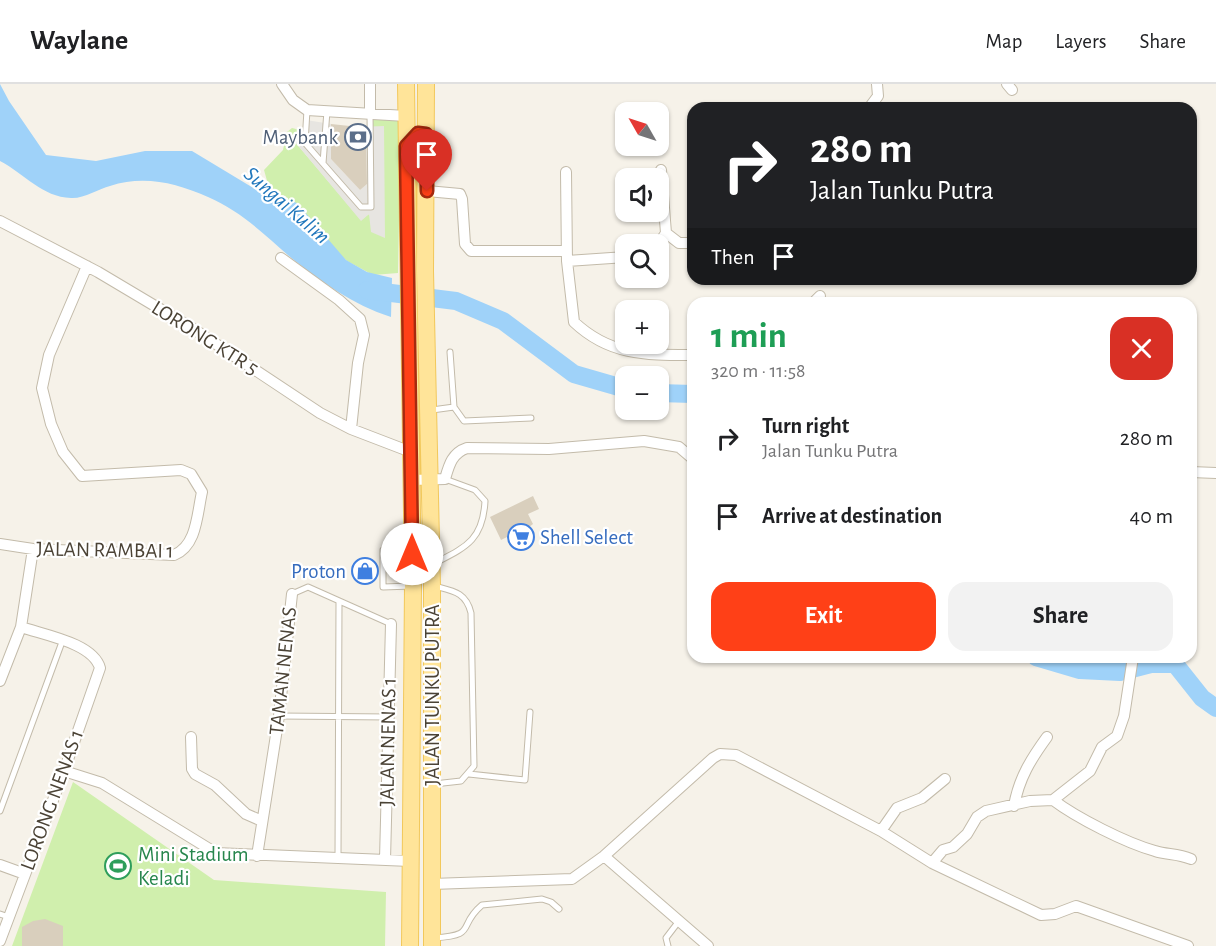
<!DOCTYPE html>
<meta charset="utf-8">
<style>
:root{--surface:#fff;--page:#f2f2f2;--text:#202124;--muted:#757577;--line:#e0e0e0;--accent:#ff4017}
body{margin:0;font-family:"Alegreya Sans",sans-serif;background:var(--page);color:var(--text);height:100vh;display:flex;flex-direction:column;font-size:22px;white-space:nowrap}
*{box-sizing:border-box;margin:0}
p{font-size:20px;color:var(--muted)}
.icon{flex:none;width:33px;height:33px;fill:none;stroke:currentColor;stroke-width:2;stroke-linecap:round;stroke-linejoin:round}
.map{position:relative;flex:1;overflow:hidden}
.panel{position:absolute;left:687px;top:213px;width:510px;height:366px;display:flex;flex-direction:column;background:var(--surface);border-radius:18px;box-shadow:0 2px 4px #0004}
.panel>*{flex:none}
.banner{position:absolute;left:687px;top:18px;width:510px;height:183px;border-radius:18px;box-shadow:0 2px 4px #0004;background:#202124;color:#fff;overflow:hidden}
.needle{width:39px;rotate:309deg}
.controls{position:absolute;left:615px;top:18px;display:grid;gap:12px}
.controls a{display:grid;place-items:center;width:54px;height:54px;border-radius:12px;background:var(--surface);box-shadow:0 2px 4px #0004;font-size:30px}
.pin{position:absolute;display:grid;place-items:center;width:51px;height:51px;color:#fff;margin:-62px -26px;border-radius:50% 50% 50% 0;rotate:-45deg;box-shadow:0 0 6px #0007}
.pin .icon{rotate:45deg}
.me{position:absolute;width:66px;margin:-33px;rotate:0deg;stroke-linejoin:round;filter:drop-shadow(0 0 4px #0008)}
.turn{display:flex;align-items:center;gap:21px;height:126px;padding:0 24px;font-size:27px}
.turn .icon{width:78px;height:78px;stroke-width:2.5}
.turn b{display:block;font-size:42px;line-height:51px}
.then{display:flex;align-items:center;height:57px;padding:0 24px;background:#0003;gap:12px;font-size:22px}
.round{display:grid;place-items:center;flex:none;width:63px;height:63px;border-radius:18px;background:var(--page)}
.overview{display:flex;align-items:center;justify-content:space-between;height:102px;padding:0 24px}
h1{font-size:36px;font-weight:700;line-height:45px;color:#1e9e55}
.action{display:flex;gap:12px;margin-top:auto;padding:12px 24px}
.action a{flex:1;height:69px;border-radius:18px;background:var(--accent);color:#fff;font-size:24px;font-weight:700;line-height:69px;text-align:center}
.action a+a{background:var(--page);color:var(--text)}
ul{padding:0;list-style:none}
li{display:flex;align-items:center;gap:18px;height:78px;padding:0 24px}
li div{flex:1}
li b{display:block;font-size:22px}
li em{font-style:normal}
header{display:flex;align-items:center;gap:36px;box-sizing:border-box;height:84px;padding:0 30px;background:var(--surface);border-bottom:2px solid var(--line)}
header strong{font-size:28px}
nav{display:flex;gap:33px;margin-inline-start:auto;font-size:21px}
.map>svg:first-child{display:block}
</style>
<header>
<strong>Waylane</strong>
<nav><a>Map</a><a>Layers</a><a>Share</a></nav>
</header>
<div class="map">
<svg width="1216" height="862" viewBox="0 0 1216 862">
<rect width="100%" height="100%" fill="#f6f2e9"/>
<path fill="#d0efad" d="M370,30L401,32L398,189L373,191L347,177L271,111L264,86L283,66L287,48L292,44L304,47L302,52L295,58L361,136L369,130Z
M73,698L214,796L386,808L385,862H12Z"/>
<path fill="#e7e5e1" d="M306,36L331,40V75L360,106L367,100L366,51L359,43L384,42L385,154L371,148L369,130L361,137L295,58L302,52Z"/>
<path fill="#9fd2f9" d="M0,0L9,17L46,71L96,77L145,67H192L255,105L297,119L346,176L367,188L392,194L391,233C353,221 320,197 289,172C264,150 239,126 208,113C176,99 144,91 110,102C99,105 83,115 71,114C42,113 25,90 0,77Z"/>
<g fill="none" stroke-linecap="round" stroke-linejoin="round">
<path stroke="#9fd2f9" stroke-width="18" d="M367,206L456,217L503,237L574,290L626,305
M658,309L693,310
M1036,573L1080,586L1120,588L1151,580H1175L1202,614L1216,624"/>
</g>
<path fill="#d9cfbd" d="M331,40L359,43L366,51L367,100L360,106L331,75Z
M533,412L539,425L528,430L533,440L529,443L534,453L513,464L507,453L501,456L490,433Z
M45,835L63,842V862H22V843L33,837Z"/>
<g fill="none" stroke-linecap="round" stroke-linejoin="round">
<defs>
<path id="lane" d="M307,26L305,59L361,123H371L370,30
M323,79L327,27
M450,268L454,323
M432,326L454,323L464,337L531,334
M383,466V503L411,502
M435,479C466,463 483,456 485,417L475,406L445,395
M292,510L308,503L391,540
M279,632L389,633
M469,690L525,696L530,628
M434,700L461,697L474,682L471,529C466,508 453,507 434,502
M0,727L62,558
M338,774L339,518
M0,830L9,833
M434,854C479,851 456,843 482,821L542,815L551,818L559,825
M668,862L666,854L679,837"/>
<path id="street" d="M282,0L293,16L307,26L406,32
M370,0V30
M1007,0L1012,6
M869,24L878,12L877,0
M661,86L666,149L679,159H693
M566,88L567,177L574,238C610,272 647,271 693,271
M427,107L460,110L462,115L465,160L471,167H566
M0,137L98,188L192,244L320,329L351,345L411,368
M658,161L666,149
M281,174L339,216L360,235L364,251L358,279L351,345
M567,177L626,173
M813,219L820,212
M1191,388L1216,389
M412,396L445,395C449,381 452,369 467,364L549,365L644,357L679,363L693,375
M0,460L33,465L174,471C197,462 197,430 202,408L191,390L181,386L82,392L63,368L51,340L42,304L49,271L87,182
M0,597L21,543L33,465
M191,653L192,685L195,690L215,701L246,730L262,737
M64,687L102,699L216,769L410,777
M1053,716C1077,734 1126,759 1155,767C1167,771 1177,769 1191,775
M1014,722C1019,694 1031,675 1047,653
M881,747L897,724L922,714L945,695
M257,772L279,632L292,510
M604,772L708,862
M385,776L391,540
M932,779L943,766L953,763L967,750L977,733L986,727L1030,717L1053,716L1090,687L1102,663L1117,652L1124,632L1133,573
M0,781L25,790
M432,800L572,795L604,772L713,674L720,670L736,671L881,747L932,779L1041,831L1055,830L1076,822L1188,862
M0,857L64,687L100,584C93,559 44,551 21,543"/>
<path id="primary" d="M406,0L413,502L410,862
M426,0L425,187L432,502V862"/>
</defs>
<use href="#lane" stroke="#c3bbaa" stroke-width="7"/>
<use href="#street" stroke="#c3bbaa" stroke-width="12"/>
<use href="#primary" stroke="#f2c85b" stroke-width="18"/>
<use href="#lane" stroke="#fff" stroke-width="5"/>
<use href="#street" stroke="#fff" stroke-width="10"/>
<use href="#primary" stroke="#ffe499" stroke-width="16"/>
</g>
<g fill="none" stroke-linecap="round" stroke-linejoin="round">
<defs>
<path id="route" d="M412,470L406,62L418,49L426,50L427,107"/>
</defs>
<use href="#route" stroke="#a62a0f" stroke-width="15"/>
<use href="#route" stroke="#ff4017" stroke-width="10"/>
</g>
<defs>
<symbol id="bank-ring" viewBox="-11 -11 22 22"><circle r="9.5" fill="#fff" stroke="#5c6f8a" stroke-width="1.5"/><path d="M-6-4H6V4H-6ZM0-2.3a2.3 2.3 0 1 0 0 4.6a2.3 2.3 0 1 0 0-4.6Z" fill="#5c6f8a"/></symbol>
<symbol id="supermarket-ring" viewBox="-11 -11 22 22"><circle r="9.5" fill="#fff" stroke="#3f7fe0" stroke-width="1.5"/><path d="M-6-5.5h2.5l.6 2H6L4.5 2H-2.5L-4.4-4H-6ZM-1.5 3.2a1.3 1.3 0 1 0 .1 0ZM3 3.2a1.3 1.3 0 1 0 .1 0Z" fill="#3f7fe0"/></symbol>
<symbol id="shop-ring" viewBox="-11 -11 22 22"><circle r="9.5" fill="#fff" stroke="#3f7fe0" stroke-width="1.5"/><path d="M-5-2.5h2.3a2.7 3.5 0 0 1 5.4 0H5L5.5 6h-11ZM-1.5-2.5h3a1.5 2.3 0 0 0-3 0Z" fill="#3f7fe0"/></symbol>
<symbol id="stadium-ring" viewBox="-11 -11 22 22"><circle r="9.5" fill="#fff" stroke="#2e9e5b" stroke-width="1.5"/><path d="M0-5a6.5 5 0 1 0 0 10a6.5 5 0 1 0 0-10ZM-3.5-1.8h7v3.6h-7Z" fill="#2e9e5b"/></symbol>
</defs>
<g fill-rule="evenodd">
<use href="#bank-ring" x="343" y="38" width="30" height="30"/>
<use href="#supermarket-ring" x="506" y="438" width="30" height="30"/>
<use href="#shop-ring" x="350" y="472" width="30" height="30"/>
<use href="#stadium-ring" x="103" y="767" width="30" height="30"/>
</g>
<g text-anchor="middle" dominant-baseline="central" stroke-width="4.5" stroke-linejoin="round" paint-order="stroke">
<g font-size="21" fill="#4e5e75" stroke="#fff" text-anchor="end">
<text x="338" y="53">Maybank</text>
</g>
<g font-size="21" fill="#4b4336" stroke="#fff">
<text transform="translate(205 254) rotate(32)">LORONG KTR 5</text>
<text transform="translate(105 466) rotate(1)">JALAN RAMBAI 1</text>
<text transform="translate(283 587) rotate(-84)">TAMAN NENAS</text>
<text transform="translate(432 611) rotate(-90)">JALAN TUNKU PUTRA</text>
<text transform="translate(388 658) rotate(-89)">JALAN NENAS 1</text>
<text transform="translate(52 716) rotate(-70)">LORONG NENAS 1</text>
</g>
<g font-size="21" fill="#366cbe" stroke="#fff" text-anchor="start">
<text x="540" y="453">Shell Select</text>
<text x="346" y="487" text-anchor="end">Proton</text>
</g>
<g font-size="21" fill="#27864d" stroke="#fff" text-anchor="start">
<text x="138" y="770">Mini Stadium<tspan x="138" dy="24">Keladi</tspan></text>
</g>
<g font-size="22" font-style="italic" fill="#2077bc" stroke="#fff">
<text transform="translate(287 121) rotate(41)">Sungai Kulim</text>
</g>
</g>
</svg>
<div class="controls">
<a><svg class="needle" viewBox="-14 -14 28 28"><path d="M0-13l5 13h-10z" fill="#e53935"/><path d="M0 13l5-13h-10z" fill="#757577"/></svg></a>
<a><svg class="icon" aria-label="sound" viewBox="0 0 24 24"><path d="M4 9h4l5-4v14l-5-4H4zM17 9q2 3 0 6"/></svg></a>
<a><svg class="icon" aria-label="search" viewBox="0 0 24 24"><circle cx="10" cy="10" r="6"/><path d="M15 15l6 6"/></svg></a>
<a>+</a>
<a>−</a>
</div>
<div class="pin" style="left:427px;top:107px;background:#d93025"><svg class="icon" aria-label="arrive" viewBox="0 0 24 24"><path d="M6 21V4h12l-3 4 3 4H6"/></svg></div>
<svg class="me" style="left:412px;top:470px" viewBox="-20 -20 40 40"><circle r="19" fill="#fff"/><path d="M0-13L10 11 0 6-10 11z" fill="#ff4017"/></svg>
<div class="banner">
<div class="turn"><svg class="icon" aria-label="right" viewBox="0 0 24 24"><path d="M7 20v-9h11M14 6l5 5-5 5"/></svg><div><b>280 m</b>Jalan Tunku Putra</div></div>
<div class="then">Then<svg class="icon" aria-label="arrive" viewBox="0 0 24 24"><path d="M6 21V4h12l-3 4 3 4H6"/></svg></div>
</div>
<section class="panel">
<div class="overview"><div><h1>1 min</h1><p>320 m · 11:58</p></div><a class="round" style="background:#d93025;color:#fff"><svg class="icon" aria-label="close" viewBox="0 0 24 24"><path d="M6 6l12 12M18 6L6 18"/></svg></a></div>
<ul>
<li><svg class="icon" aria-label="right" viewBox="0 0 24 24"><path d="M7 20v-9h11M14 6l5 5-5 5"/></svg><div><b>Turn right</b><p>Jalan Tunku Putra</p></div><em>280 m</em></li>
<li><svg class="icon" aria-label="arrive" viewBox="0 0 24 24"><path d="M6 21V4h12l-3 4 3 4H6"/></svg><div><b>Arrive at destination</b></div><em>40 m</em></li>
</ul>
<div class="action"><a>Exit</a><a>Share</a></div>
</section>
</div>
